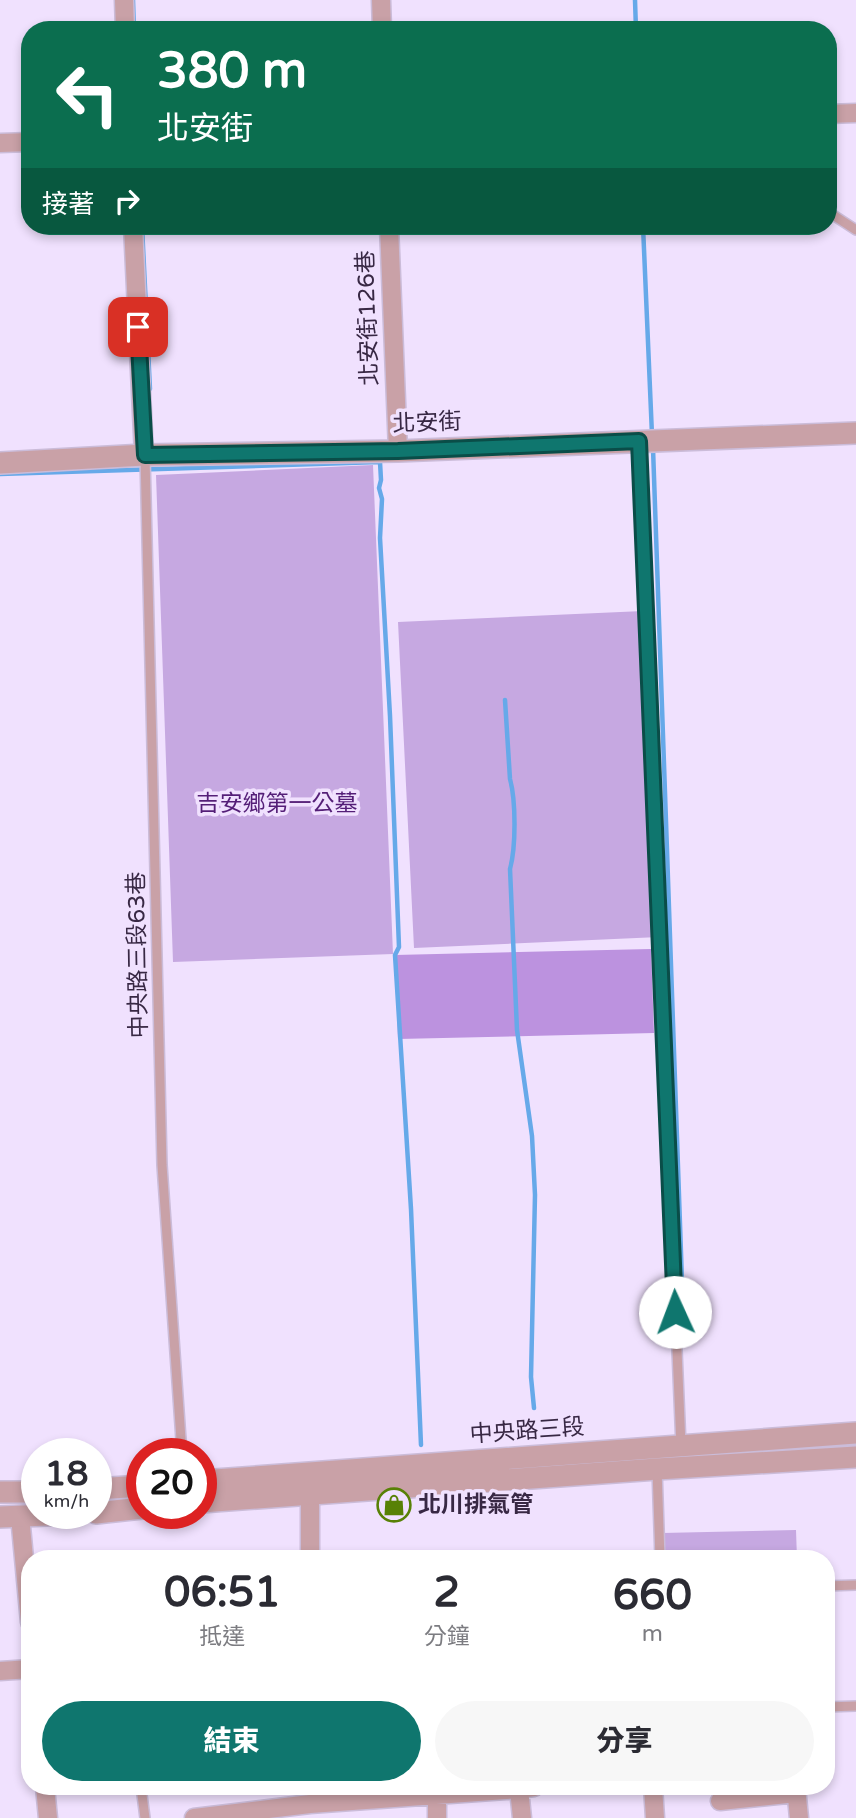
<!DOCTYPE html>
<html lang="zh-TW">
<meta charset="utf-8">
<style>
:root{--surface:#fff;--page:#f7f7f7;--text:#2b2b33;--muted:#7c7c81;--accent:#0f766e}
body{margin:0;font-family:"Varela Round","Noto Sans TC",sans-serif;background:var(--page);color:var(--text);height:100vh;display:flex;flex-direction:column;font-size:26px;white-space:nowrap}
*{box-sizing:border-box;margin:0}
p{font-size:23px;color:var(--muted)}
.icon{flex:none;width:38px;height:38px;fill:none;stroke:currentColor;stroke-width:2;stroke-linecap:round;stroke-linejoin:round}
.map{position:relative;flex:1;overflow:hidden}
.sheet{position:absolute;left:21px;top:1550px;width:814px;height:245px;display:flex;flex-direction:column;background:var(--surface);border-radius:28px;box-shadow:0 4px 10px #0003}
.sheet>*{flex:none}
.banner{position:absolute;left:21px;top:21px;width:816px;height:214px;border-radius:28px;box-shadow:0 4px 10px #0003;background:#0b6e4f;color:#fff;overflow:hidden}
.speed{position:absolute;left:21px;top:1438px;display:flex;gap:14px;font-size:35px;font-weight:700;text-align:center}
.speed>*{display:grid;place-content:center;width:91px;height:91px;border-radius:50%;background:var(--surface);box-shadow:0 4px 10px #0003;line-height:1}
.speed small{font-size:18px;font-weight:400}
.speed .limit{border:10px solid #d22;background:#fff;color:#111}
.pin{position:absolute;display:grid;place-items:center;width:60px;height:60px;color:#fff;margin:-30px;border-radius:14px;box-shadow:0 4px 10px #0006}
.me{position:absolute;width:77px;margin:-38px;rotate:358deg;stroke-linejoin:round;filter:drop-shadow(0 0 5px #0008)}
.turn{display:flex;align-items:center;gap:24px;height:147px;padding:0 21px;font-size:32px}
.turn .icon{width:91px;height:91px;stroke-width:2.5}
.turn b{display:block;font-size:49px;line-height:60px}
.then{display:flex;align-items:center;height:66px;padding:0 21px;background:#0003;gap:14px;font-size:26px}
.eta{display:flex;justify-content:space-evenly;align-items:center;height:119px;text-align:center}
.eta b{font-size:42px;font-weight:800;line-height:49px}
.action{display:flex;gap:14px;margin-top:auto;padding:14px 21px}
.action a{flex:1;height:80px;border-radius:42px;background:var(--accent);color:#fff;font-size:28px;font-weight:800;line-height:80px;text-align:center}
.action a+a{background:var(--page);color:var(--text)}
.map>svg:first-child{display:block}
</style>
<div class="map">
<svg width="856" height="1818" viewBox="0 0 856 1818">
<rect width="100%" height="100%" fill="#f0e1fe"/>
<path fill="#c6a8e1" d="M373,465L393,954L173,962L156,475Z
M643,611L659,937L414,948L398,622Z
M796,1530L797,1559H663L662,1533Z"/>
<path fill="#bc92df" d="M651,949L654,1033L398,1039L395,955Z"/>
<g fill="none" stroke-linecap="round" stroke-linejoin="round">
<path stroke="#66a9e9" stroke-width="4.5" d="M133,0L134,30
M635,0L636,30
M142,226L150,389
M643,226L652,435
M653,448L684,1339
M380,462L381,480L379,488L382,499L380,538L390,716L399,947L395,955L411,1209L421,1445
M0,474L379,462
M505,700L510,779C516,801 516,847 510,869L517,1030L532,1136L535,1195L531,1377L534,1408"/>
<defs>
<path id="service" d="M830,213L856,230
M639,441L681,1446
M145,456L162,1165L182,1454
M657,1469L660,1559
M826,1586L856,1585
M826,1707L856,1706
M141,1787L145,1818"/>
<path id="minor" d="M124,0L125,30
M381,0L382,30
M828,114L856,113
M0,143L30,142
M133,226L144,455
M389,226L398,451
M310,1494V1559
M20,1516L30,1622
M0,1671L30,1669
M45,1787L48,1818
M653,1787L655,1818
M796,1787L799,1818
M519,1789L522,1818
M437,1795V1818
M720,1801L796,1793
M194,1818L310,1804L519,1789L534,1787"/>
<path id="tertiary" d="M0,463L144,455L398,451L856,433
M201,1481L856,1433
M96,1489L142,1486
M0,1492H37
M201,1502L657,1469L856,1457
M96,1513L142,1508
M0,1517L70,1514"/>
</defs>
<use href="#service" stroke="#cbbcd9" stroke-width="12"/>
<use href="#minor" stroke="#cbbcd9" stroke-width="21"/>
<use href="#tertiary" stroke="#cbbcd9" stroke-width="24"/>
<use href="#service" stroke="#c9a1a7" stroke-width="9"/>
<use href="#minor" stroke="#c9a1a7" stroke-width="18"/>
<use href="#tertiary" stroke="#c9a1a7" stroke-width="21"/>
</g>
<g fill="none" stroke-linecap="round" stroke-linejoin="round">
<defs>
<path id="route" d="M138,327L145,455L398,451L639,441L675,1312"/>
</defs>
<use href="#route" stroke="#0a4d48" stroke-width="18"/>
<use href="#route" stroke="#0f766e" stroke-width="12"/>
</g>
<defs>
<symbol id="shop-ring" viewBox="-11 -11 22 22"><circle r="9.5" fill="#f0e1fe" stroke="#588106" stroke-width="1.5"/><path d="M-5-2.5h2.3a2.7 3.5 0 0 1 5.4 0H5L5.5 6h-11ZM-1.5-2.5h3a1.5 2.3 0 0 0-3 0Z" fill="#588106"/></symbol>
</defs>
<g fill-rule="evenodd">
<use href="#shop-ring" x="375" y="1486" width="38" height="38"/>
</g>
<g text-anchor="middle" dominant-baseline="central" stroke-width="7" stroke-linejoin="round" paint-order="stroke">
<g font-size="23" fill="#382844" stroke="#f0e1fe">
<text transform="translate(368 318) rotate(-92)">北安街126巷</text>
<text transform="translate(427 423) rotate(-2)">北安街</text>
<text transform="translate(138 955) rotate(-91)">中央路三段63巷</text>
<text transform="translate(527 1431) rotate(-4)">中央路三段</text>
</g>
<g font-size="23" fill="#541e77" stroke="#f0e1fe">
<text x="277" y="804">吉安鄉第一公墓</text>
</g>
<g font-size="23" font-weight="bold" fill="#382844" stroke="#f0e1fe" text-anchor="start">
<text x="418" y="1505">北川排氣管</text>
</g>
</g>
</svg>
<div class="speed"><div>18<small>km/h</small></div><div class="limit">20</div></div>
<div class="pin" style="left:138px;top:327px;background:#d93025"><svg class="icon" aria-label="arrive" viewBox="0 0 24 24"><path d="M6 21V4h12l-3 4 3 4H6"/></svg></div>
<svg class="me" style="left:675px;top:1312px" viewBox="-20 -20 40 40"><circle r="19" fill="#fff"/><path d="M0-13L10 11 0 6-10 11z" fill="#0f766e"/></svg>
<div class="banner">
<div class="turn"><svg class="icon" aria-label="left" viewBox="0 0 24 24"><path d="M17 20v-9H6M10 6l-5 5 5 5"/></svg><div><b>380 m</b>北安街</div></div>
<div class="then">接著<svg class="icon" aria-label="right" viewBox="0 0 24 24"><path d="M7 20v-9h11M14 6l5 5-5 5"/></svg></div>
</div>
<section class="sheet">
<div class="eta">
<div><b>06:51</b><p>抵達</p></div>
<div><b>2</b><p>分鐘</p></div>
<div><b>660</b><p>m</p></div>
</div>
<div class="action"><a>結束</a><a>分享</a></div>
</section>
</div>
